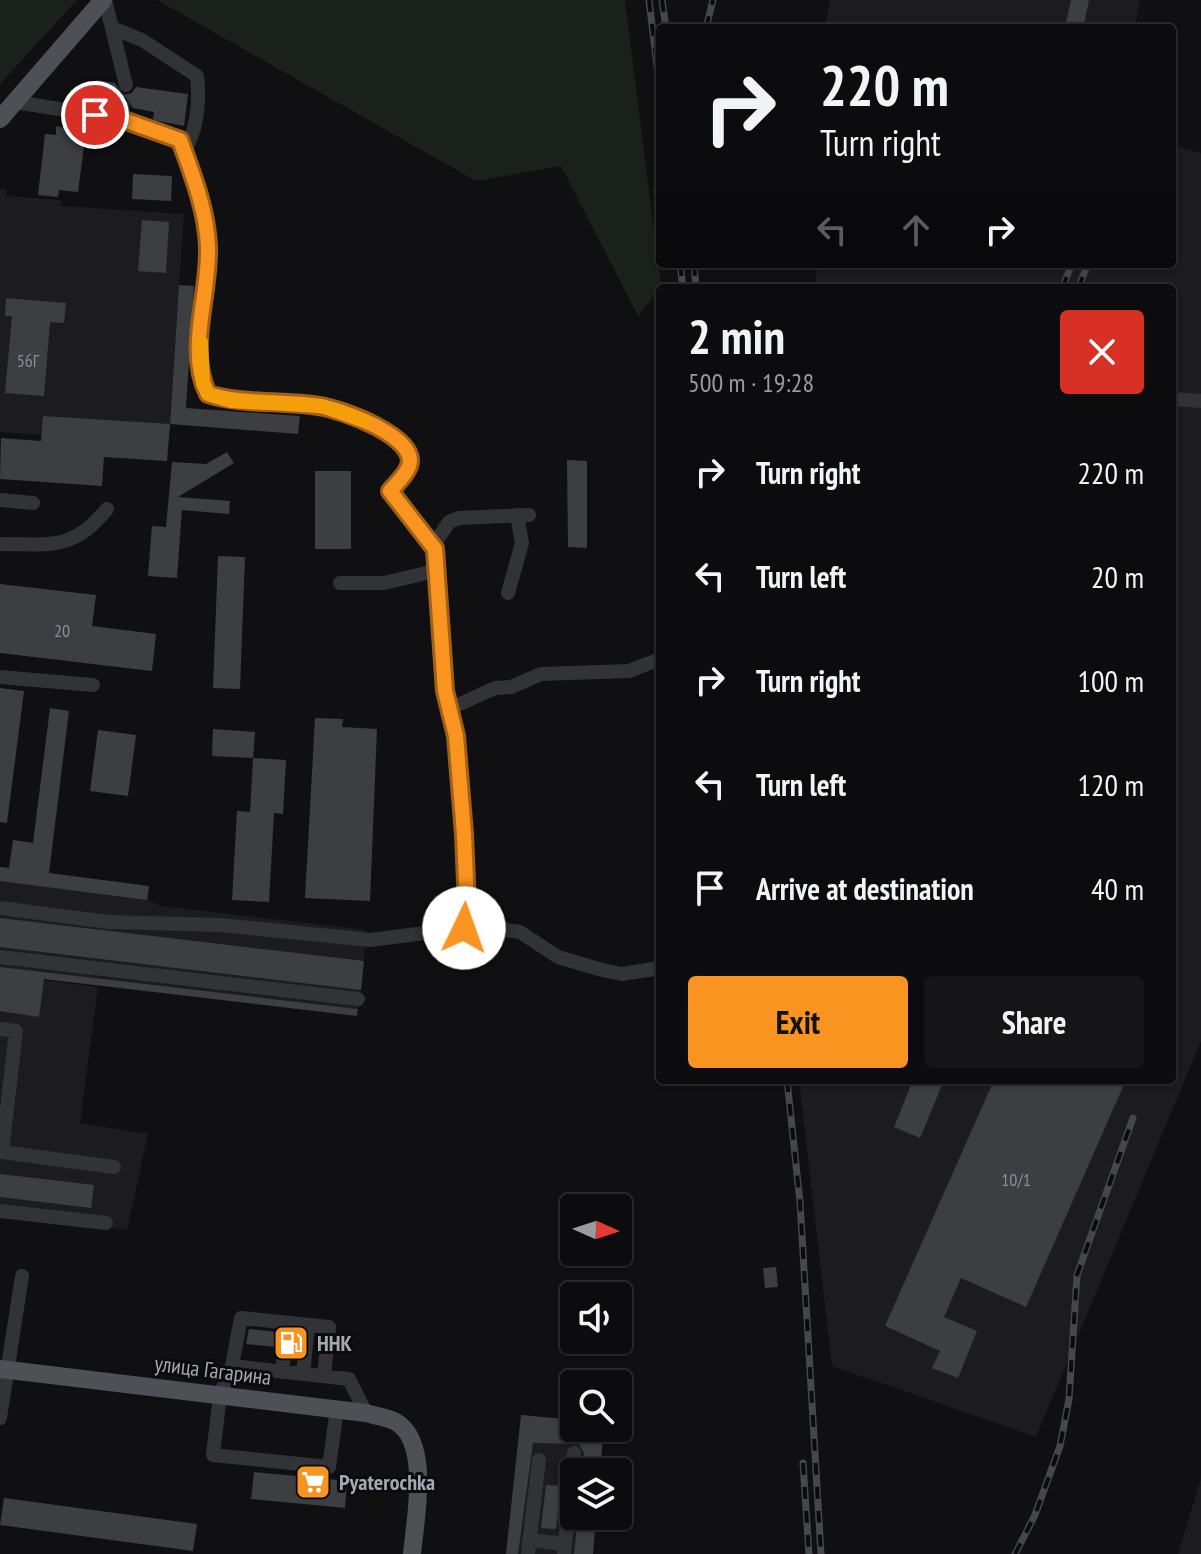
<!DOCTYPE html>
<meta charset="utf-8">
<style>
:root{--surface:#0c0c0e;--page:#151517;--text:#f1f3f6;--muted:#9a9b9e;--line:#2c2c2e;--accent:#f99420}
body{margin:0;font-family:"PT Sans Narrow",sans-serif;background:var(--page);color:var(--text);height:100vh;display:flex;flex-direction:column;font-size:30px;white-space:nowrap}
*{box-sizing:border-box;margin:0}
p{font-size:26px;color:var(--muted)}
.icon{flex:none;width:44px;height:44px;fill:none;stroke:currentColor;stroke-width:2;stroke-linecap:round;stroke-linejoin:round}
.map{position:relative;flex:1;overflow:hidden}
.panel{position:absolute;left:656px;top:284px;width:520px;height:800px;display:flex;flex-direction:column;background:var(--surface);border-radius:8px;box-shadow:0 2px 6px #0004,0 0 0 2px var(--line)}
.panel>*{flex:none}
.banner{position:absolute;left:656px;top:24px;width:520px;height:244px;border-radius:8px;box-shadow:0 2px 6px #0004,0 0 0 2px var(--line);background:#0c0c0e;color:var(--text);overflow:hidden}
.needle{width:52px;rotate:93deg}
.fabs{position:absolute;left:560px;top:1194px;display:grid;gap:16px}
.fabs a{display:grid;place-items:center;width:72px;height:72px;border-radius:8px;background:var(--surface);box-shadow:0 2px 6px #0004,0 0 0 2px var(--line);font-size:40px}
.pin{position:absolute;display:grid;place-items:center;width:68px;height:68px;color:#fff;margin:-34px;border:4px solid #fff;border-radius:50%;box-shadow:0 2px 8px #0007}
.me{position:absolute;width:88px;margin:-44px;rotate:3deg;stroke-linejoin:round;filter:drop-shadow(0 0 6px #0008)}
.turn{display:flex;align-items:center;gap:28px;height:168px;padding:0 32px;font-size:36px}
.turn .icon{width:104px;height:104px;stroke-width:2.5}
.turn b{display:block;font-size:56px;line-height:68px}
.lanes{display:flex;align-items:center;height:76px;padding:0 32px;background:#0003;justify-content:center;gap:40px;direction:ltr}
.lanes .off{opacity:.35}
.round{display:grid;place-items:center;flex:none;width:84px;height:84px;border-radius:8px;background:var(--page)}
.headline{display:flex;align-items:center;justify-content:space-between;height:136px;padding:0 32px}
h1{font-size:48px;font-weight:800;line-height:60px}
.action{display:flex;gap:16px;margin-top:auto;padding:16px 32px}
.action a{flex:1;height:92px;border-radius:8px;background:var(--accent);color:#111;font-size:32px;font-weight:800;line-height:92px;text-align:center}
.action a+a{background:var(--page);color:var(--text)}
ul{padding:0;list-style:none}
li{display:flex;align-items:center;gap:24px;height:104px;padding:0 32px}
li div{flex:1}
li b{display:block;font-size:30px}
li em{font-style:normal}
.map>svg:first-child{display:block}
</style>
<div class="map">
<svg width="1201" height="1554" viewBox="0 0 1201 1554">
<rect width="100%" height="100%" fill="#101012"/>
<path fill="#1c1c1f" d="M830,0H1140L1135,28H825Z
M1172,145L1201,153V1041L1036,1437L832,1366L799,1080H1172V288H815L817,264H1172Z
M0,189H6V196L61,200V206L184,214L167,461L40,452L41,435L0,432Z
M0,867L149,886L148,900L161,906L367,930L357,1016L0,974Z
M0,975L98,987L80,1123L148,1134L127,1230L0,1217Z
M521,1415L574,1420V1428H590V1436L603,1437L600,1472H574V1516H596L593,1554H506Z
M1201,1478V1554H1178Z"/>
<path fill="#1a211a" d="M0,0H77L0,84Z
M157,0H625L661,287L638,316L561,166L476,181Z"/>
<path fill="#3c3e42" d="M1071,0H1089L1083,28H1065Z
M96,80L115,83L124,95L132,93L136,87L188,94L184,126L153,120L154,112L133,108L125,97L119,98L113,105L92,102Z
M56,126L72,129L71,136L85,138L78,192L59,190L58,197L38,195L45,134L56,135Z
M133,174L172,176L171,201L132,199Z
M142,220L169,222L166,273L138,271Z
M179,285L194,286L186,408L300,416L298,434L170,424Z
M6,298L66,303L64,323L50,322L44,396L5,393L12,316H5Z
M43,416L170,424L167,461L104,457L102,486L0,479L1,438L41,441Z
M227,452L234,463L178,497L230,501L229,514L182,510L177,578L148,576L152,526L166,527L172,462L206,464Z
M567,460L587,461V548L568,547Z
M315,471H351V549H315Z
M218,556L245,557L240,689L213,688Z
M0,584L96,595L92,626L156,634L152,671L0,653Z
M0,688L24,691L7,823L0,822Z
M50,708L69,711L49,873L149,886L147,900L0,881V867L9,868L13,840L33,843Z
M315,718L343,719L342,727L377,729L370,901L305,898Z
M213,729L255,732L253,758L212,756Z
M98,730L136,735L128,796L90,791Z
M253,758L286,760L283,814L274,813L269,902L232,900L237,811L250,812Z
M0,918L364,961L361,990L0,947Z
M0,967L357,1009H358L357,1016L44,979L39,1017L0,1011Z
M913,1080H944L920,1138L894,1127Z
M994,1080H1126L1026,1307L961,1278L944,1317L977,1331L958,1378L932,1368L940,1351L885,1326Z
M0,1174L94,1185L91,1208L0,1197Z
M776,1267L778,1287L765,1288L763,1268Z
M249,1329L277,1332L275,1347L246,1344Z
M521,1415L574,1420V1428H590V1436L603,1437L600,1472H582L584,1453L579,1444L533,1443L518,1554H506Z
M254,1472L347,1481L345,1508L251,1499Z
M546,1485L561,1486L556,1529L541,1528Z
M4,1498L197,1524L193,1551L0,1525Z
M578,1516H596L593,1554H574Z"/>
<g fill="none" stroke-linecap="round" stroke-linejoin="round">
<path stroke="#313337" stroke-width="14" d="M105,0L126,85
M112,28L142,40L197,76C200,103 198,128 184,152
M15,102L121,119L123,107
M121,119L180,140C192,173 207,211 208,247C210,293 186,351 208,394C244,405 282,400 319,406C341,409 419,437 409,466C406,475 396,484 390,491L435,549
M1172,399L1201,401
M0,500L33,503
M0,544C50,544 73,551 107,509
M340,583H384L435,571
M508,593L522,543L517,515
M0,677L93,685
M449,709L495,688L511,687L541,674L629,671L660,659
M0,908L108,922L220,925L370,940L464,928L499,929L520,932L558,957L602,970L622,974L660,968
M464,928L467,906L461,791L456,736L445,691L435,571L437,540L449,522L459,518L529,515
M0,957L358,999
M0,1029L16,1031L2,1152L114,1167
M0,1211L106,1223
M232,1366L241,1318L329,1327L324,1376
M282,1372L288,1323
M303,1374L308,1325
M337,1409L329,1467L213,1455L220,1395L232,1366L349,1379L366,1413
M0,1418L22,1276
M529,1540L565,1544
M528,1554L539,1460
M564,1554L574,1453"/>
<path stroke="#4d5056" stroke-width="18" d="M0,119L103,0
M0,1369L366,1413C375,1416 387,1417 396,1422C431,1442 415,1521 412,1554"/>
<defs>
<path id="rail" d="M649,0L660,91
M662,0L666,28
M706,28L713,0
M680,264L683,288
M694,264L696,288
M1062,288L1072,264
M1078,288L1088,264
M787,1080L800,1202L821,1554
M803,1463L809,1554
M1015,1554L1035,1515L1060,1446L1069,1399L1077,1275L1133,1118"/>
</defs>
<use href="#rail" stroke="#44474c" stroke-width="7"/>
<use href="#rail" stroke="#0b0b0d" stroke-width="4" stroke-dasharray="12" stroke-linecap="butt"/>
</g>
<g fill="none" stroke-linecap="round" stroke-linejoin="round">
<defs>
<path id="route" d="M95,115L121,119L180,140C192,173 207,211 208,247C210,293 186,351 208,394C244,405 281,400 319,406C341,409 419,437 409,466C406,475 396,484 390,491L435,549L445,691L456,736L464,834L467,906L464,928"/>
</defs>
<use href="#route" stroke="#a26015" stroke-width="20"/>
<use href="#route" stroke="#f99420" stroke-width="14"/>
<path stroke="#f59e0b" stroke-width="14" d="M201,342L203,383L208,394L231,401L322,406L364,421"/>
</g>
<defs>
<symbol id="fuel-square" viewBox="-11 -11 22 22"><rect x="-9" y="-9" width="18" height="18" rx="4" fill="#f99420" stroke="#0b0b0d"/><path d="M-5.5-6h7V0h2V4h1.3V-2.5L3-4.5l.8-.8L6-3V5H2.5V1h-1V6h-7ZM-4.2-4.7v3.2H.2V-4.7Z" fill="#fff"/></symbol>
<symbol id="supermarket-square" viewBox="-11 -11 22 22"><rect x="-9" y="-9" width="18" height="18" rx="4" fill="#f99420" stroke="#0b0b0d"/><path d="M-6-5.5h2.5l.6 2H6L4.5 2H-2.5L-4.4-4H-6ZM-1.5 3.2a1.3 1.3 0 1 0 .1 0ZM3 3.2a1.3 1.3 0 1 0 .1 0Z" fill="#fff"/></symbol>
</defs>
<g fill-rule="evenodd">
<use href="#fuel-square" x="271" y="1323" width="40" height="40"/>
<use href="#supermarket-square" x="293" y="1462" width="40" height="40"/>
</g>
<g text-anchor="middle" dominant-baseline="central" stroke-width="6" stroke-linejoin="round" paint-order="stroke">
<g font-size="18" fill="#888e97">
<text x="28" y="360">56Г</text>
<text x="62" y="630">20</text>
<text x="1016" y="1179">10/1</text>
</g>
<g font-size="22" font-weight="bold" fill="#a1a9b3" stroke="#0b0b0d" text-anchor="start">
<text x="317" y="1343">ННК</text>
<text x="339" y="1482">Pyaterochka</text>
</g>
<g font-size="22" fill="#a1a9b3" stroke="#0b0b0d">
<text transform="translate(213 1370) rotate(7)">улица Гагарина</text>
</g>
</g>
</svg>
<div class="fabs">
<a><svg class="needle" viewBox="-14 -14 28 28"><path d="M0-13l5 13h-10z" fill="#e53935"/><path d="M0 13l5-13h-10z" fill="#9a9b9e"/></svg></a>
<a><svg class="icon" aria-label="sound" viewBox="0 0 24 24"><path d="M4 9h4l5-4v14l-5-4H4zM17 9q2 3 0 6"/></svg></a>
<a><svg class="icon" aria-label="search" viewBox="0 0 24 24"><circle cx="10" cy="10" r="6"/><path d="M15 15l6 6"/></svg></a>
<a><svg class="icon" aria-label="layers" viewBox="0 0 24 24"><path d="M12 4l9 5-9 5-9-5zM3 14l9 5 9-5"/></svg></a>
</div>
<div class="pin" style="left:95px;top:115px;background:#d93025"><svg class="icon" aria-label="arrive" viewBox="0 0 24 24"><path d="M6 21V4h12l-3 4 3 4H6"/></svg></div>
<svg class="me" style="left:464px;top:928px" viewBox="-20 -20 40 40"><circle r="19" fill="#fff"/><path d="M0-13L10 11 0 6-10 11z" fill="#f99420"/></svg>
<div class="banner">
<div class="turn"><svg class="icon" aria-label="right" viewBox="0 0 24 24"><path d="M7 20v-9h11M14 6l5 5-5 5"/></svg><div><b>220 m</b>Turn right</div></div>
<div class="lanes"><svg class="icon off" aria-label="left" viewBox="0 0 24 24"><path d="M17 20v-9H6M10 6l-5 5 5 5"/></svg><svg class="icon off" aria-label="ahead" viewBox="0 0 24 24"><path d="M12 20V5M6 11l6-6 6 6"/></svg><svg class="icon" aria-label="right" viewBox="0 0 24 24"><path d="M7 20v-9h11M14 6l5 5-5 5"/></svg></div>
</div>
<section class="panel">
<div class="headline"><div><h1>2 min</h1><p>500 m · 19:28</p></div><a class="round" style="background:#d93025;color:#fff"><svg class="icon" aria-label="close" viewBox="0 0 24 24"><path d="M6 6l12 12M18 6L6 18"/></svg></a></div>
<ul>
<li><svg class="icon" aria-label="right" viewBox="0 0 24 24"><path d="M7 20v-9h11M14 6l5 5-5 5"/></svg><div><b>Turn right</b></div><em>220 m</em></li>
<li><svg class="icon" aria-label="left" viewBox="0 0 24 24"><path d="M17 20v-9H6M10 6l-5 5 5 5"/></svg><div><b>Turn left</b></div><em>20 m</em></li>
<li><svg class="icon" aria-label="right" viewBox="0 0 24 24"><path d="M7 20v-9h11M14 6l5 5-5 5"/></svg><div><b>Turn right</b></div><em>100 m</em></li>
<li><svg class="icon" aria-label="left" viewBox="0 0 24 24"><path d="M17 20v-9H6M10 6l-5 5 5 5"/></svg><div><b>Turn left</b></div><em>120 m</em></li>
<li><svg class="icon" aria-label="arrive" viewBox="0 0 24 24"><path d="M6 21V4h12l-3 4 3 4H6"/></svg><div><b>Arrive at destination</b></div><em>40 m</em></li>
</ul>
<div class="action"><a>Exit</a><a>Share</a></div>
</section>
</div>
